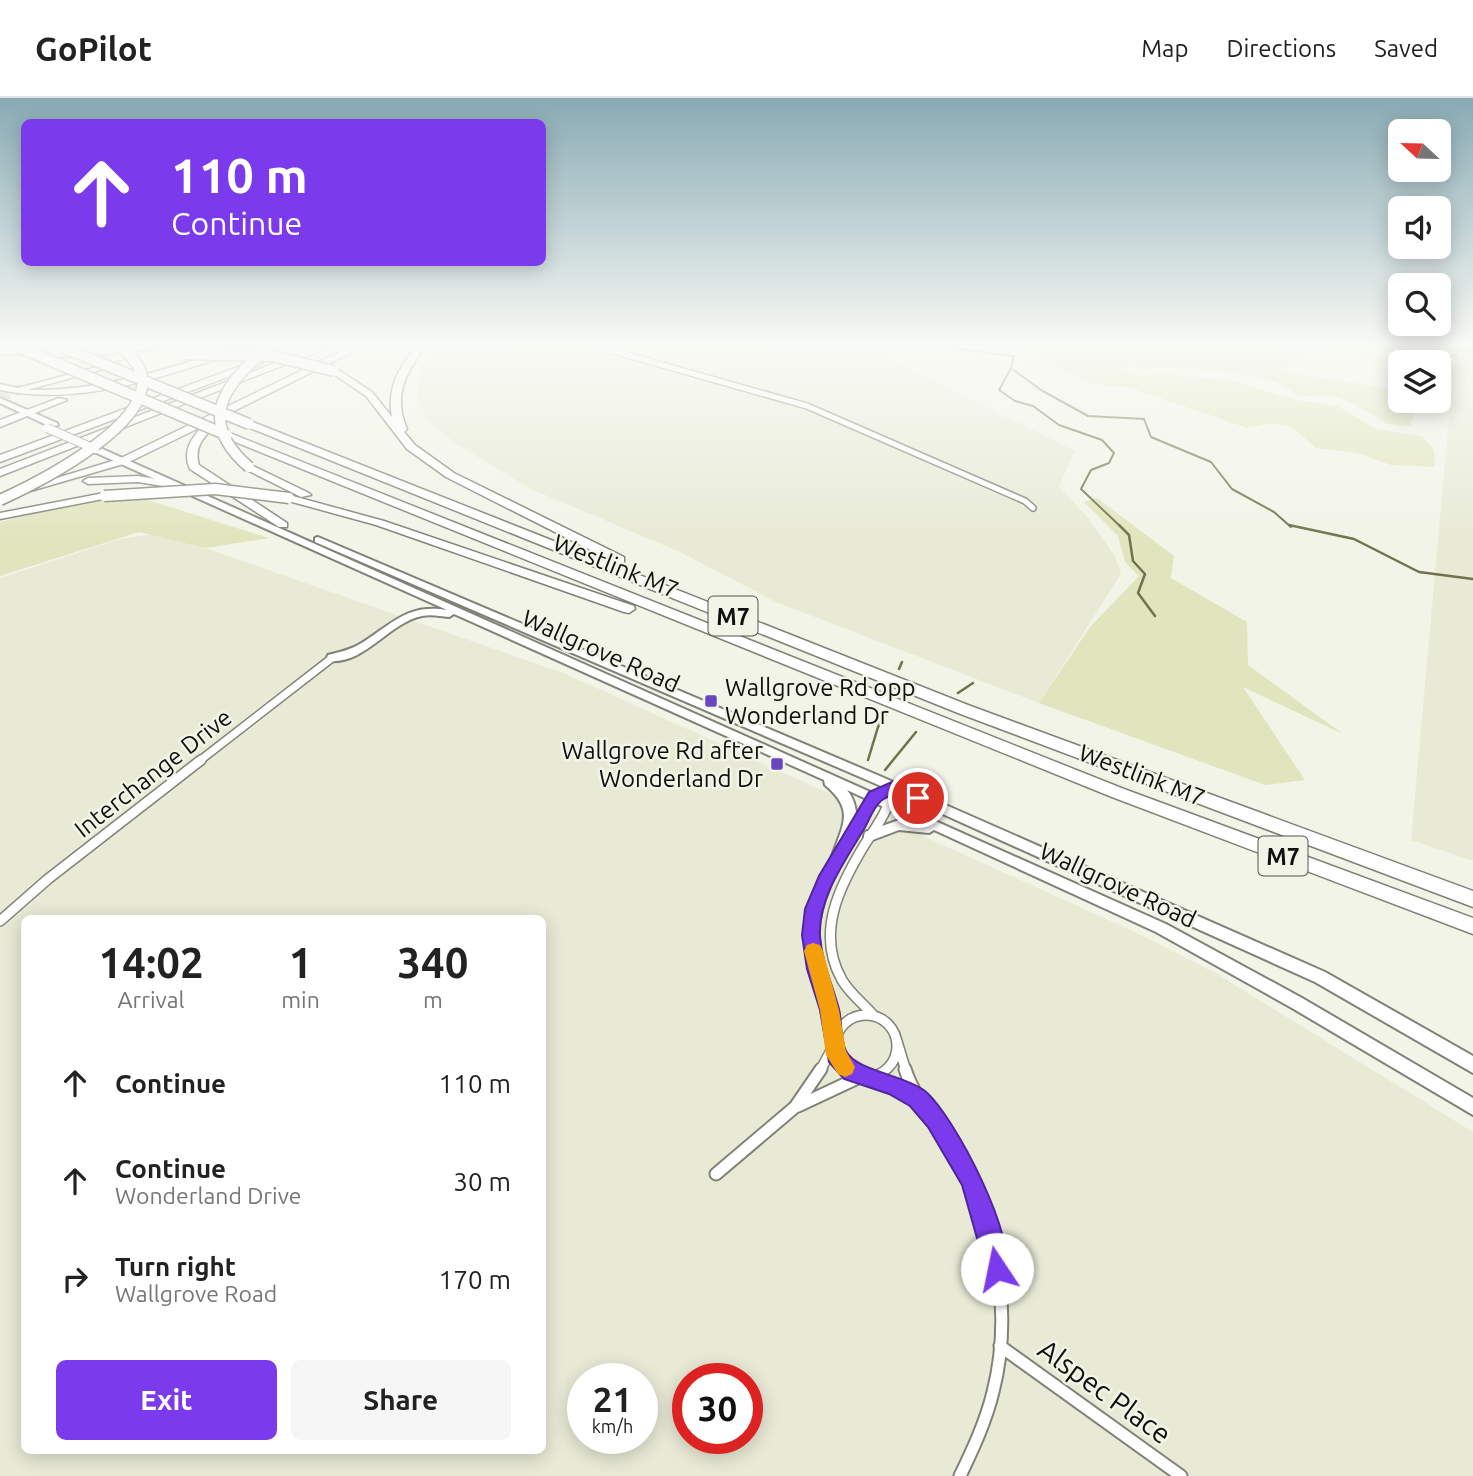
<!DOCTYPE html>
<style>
:root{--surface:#fff;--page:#f6f6f6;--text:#222;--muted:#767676;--line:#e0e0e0;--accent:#7c3aed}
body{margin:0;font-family:Ubuntu,sans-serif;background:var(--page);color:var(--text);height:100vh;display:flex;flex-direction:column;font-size:26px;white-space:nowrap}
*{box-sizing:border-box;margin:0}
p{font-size:23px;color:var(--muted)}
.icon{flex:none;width:38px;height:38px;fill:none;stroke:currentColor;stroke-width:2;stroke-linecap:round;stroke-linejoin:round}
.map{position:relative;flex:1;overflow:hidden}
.panel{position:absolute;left:21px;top:817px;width:525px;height:539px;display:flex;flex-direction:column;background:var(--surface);border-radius:10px;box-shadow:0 4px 18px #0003}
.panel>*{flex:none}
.guide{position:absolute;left:21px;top:21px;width:525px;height:147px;border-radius:10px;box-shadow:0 4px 18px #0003;background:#7c3aed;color:#fff;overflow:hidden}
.needle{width:46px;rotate:292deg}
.controls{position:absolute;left:1388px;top:21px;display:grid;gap:14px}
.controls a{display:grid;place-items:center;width:63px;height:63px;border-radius:10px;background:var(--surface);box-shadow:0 4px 18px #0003;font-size:35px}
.speed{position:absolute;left:567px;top:1265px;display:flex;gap:14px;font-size:35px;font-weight:700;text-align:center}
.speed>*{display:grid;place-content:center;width:91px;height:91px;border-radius:50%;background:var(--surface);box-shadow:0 4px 18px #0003;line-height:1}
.speed small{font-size:18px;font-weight:400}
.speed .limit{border:10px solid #d22;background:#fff;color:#111}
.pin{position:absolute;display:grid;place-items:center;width:60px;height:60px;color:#fff;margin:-30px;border:4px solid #fff;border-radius:50%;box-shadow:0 2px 7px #0007}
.me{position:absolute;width:77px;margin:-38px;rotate:349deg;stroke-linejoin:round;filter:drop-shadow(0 0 5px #0008)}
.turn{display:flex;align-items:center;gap:24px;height:147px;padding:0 35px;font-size:32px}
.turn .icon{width:91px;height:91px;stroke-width:2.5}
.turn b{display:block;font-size:49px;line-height:60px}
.eta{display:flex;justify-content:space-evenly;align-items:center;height:119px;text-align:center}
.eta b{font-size:42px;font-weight:700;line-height:49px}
.cta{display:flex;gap:14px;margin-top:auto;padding:14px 35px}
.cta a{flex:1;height:80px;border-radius:10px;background:var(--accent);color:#fff;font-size:28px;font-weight:700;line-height:80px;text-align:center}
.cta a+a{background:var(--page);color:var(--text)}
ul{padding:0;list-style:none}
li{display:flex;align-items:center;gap:21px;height:98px;padding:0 35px}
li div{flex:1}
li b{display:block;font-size:26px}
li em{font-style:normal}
header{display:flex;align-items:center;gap:42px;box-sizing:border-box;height:98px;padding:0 35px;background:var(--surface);border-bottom:2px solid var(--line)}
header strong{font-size:33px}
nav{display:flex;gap:38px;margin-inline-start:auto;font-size:24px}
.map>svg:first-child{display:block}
</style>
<header>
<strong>GoPilot</strong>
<nav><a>Map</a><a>Directions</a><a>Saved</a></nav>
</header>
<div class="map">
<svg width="1473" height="1378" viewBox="0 0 1473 1378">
<rect width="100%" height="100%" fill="#f2f4e8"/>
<path fill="#e8ead6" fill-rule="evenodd" d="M440,249H874L882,257L1075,353L1059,388L1084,415L1115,458L1121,476L1039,605L776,504L680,454L531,391L458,347L432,327L419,306L417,283L426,262Z
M1473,249V763L1411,742L1453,276L1438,264Z
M162,435L566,576L1137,835L1217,876L1473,1034V1378H0V480L120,441ZM24,821H542V1353H24ZM583,1281H642V1340H583ZM688,1281H747V1340H688Z"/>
<path fill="#e1e5bd" d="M1025,249H1267L1303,256L1283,271L1294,276L1400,292V303H1417L1410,328L1388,326L1350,304L1330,297L1301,298L1276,284L1235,275L1165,269L1143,271L1128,266L1123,272L1135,277H1176L1235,283L1291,301L1338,308L1376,331L1422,338L1434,352L1435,369L1391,367L1357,355L1316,350L1291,328L1272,325L1247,330L1128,289L1091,286L1047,265Z
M1327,249H1473V277L1453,281L1439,278L1438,264H1400V270Z
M135,398L269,440L206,450L139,434L0,478V424L70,407Z
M1097,400L1174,458L1171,480L1247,524L1248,567L1343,636L1243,589L1305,682L1265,687L1039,605L1090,529L1139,478L1125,464L1118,438L1084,404Z"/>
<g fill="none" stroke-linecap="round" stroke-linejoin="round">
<path stroke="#6f724a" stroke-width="2" d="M944,249L1014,258L1011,270L1041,292L1088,318L1144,321L1151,339L1211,364L1232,391L1274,414L1291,429
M1378,249L1432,262L1455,257L1460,249L1473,253
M1011,270L999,292L1015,303L1033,308L1059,327L1102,342L1114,355L1109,365L1091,372L1081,391L1121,429"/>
<path stroke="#6f724a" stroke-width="2.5" d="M1119,427L1129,437L1133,463L1145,476L1138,495L1155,518
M1289,427L1354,441L1419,474L1473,481
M899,571L902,564
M958,595L973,585
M868,662L878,629L886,616
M885,672L916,634"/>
<path stroke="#d0d2c7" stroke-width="10" stroke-dasharray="10 5" stroke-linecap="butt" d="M0,299L23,290"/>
<defs>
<path id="street-far3" d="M599,249L807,308L1025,403L1033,410"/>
<path id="street-far2" d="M198,664L332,560"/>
<path id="street-far1" d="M850,740L874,699L894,689
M0,823L48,781L201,662
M835 948a31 31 0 1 1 62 0a31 31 0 1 1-62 0Z
M874,918C864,906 850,896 842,882C815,835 840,787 865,746C877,728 889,711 894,689
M834,938C816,855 798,835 841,755
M896,940L906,973
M820,973L834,947"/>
<path id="street" d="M905,971C917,1009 947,1031 964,1065C999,1133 1012,1220 993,1294C986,1323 973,1351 960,1378
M873,980L893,986L918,1001
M798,1008L862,978
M716,1076L795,1009L821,971
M1000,1248L1181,1378"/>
<path id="secondary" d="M0,300L57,325L58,327L51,329L0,305Z
M92,349H98L1166,826L1302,900L1473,1000V1017L1292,910L1156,834L934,732L929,735L899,732L870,743L865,742L864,738L865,734L899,722L916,724L847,692C864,713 854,740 844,762L839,763L834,762L832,758C843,726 855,712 825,687L824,682L454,516L449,519C439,518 431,516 422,518C388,525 365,567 328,563L327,560L328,557C340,554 350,552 360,546C391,527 407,505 447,512L92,353Z
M318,439L882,679L1325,874L1473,958V975L1315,884L874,685L315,444V440Z"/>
<path id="highway" d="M130,249H184L67,259L0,256V250L67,253Z
M238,249H253C238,258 218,261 202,266C136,287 69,306 0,292V286L18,290L119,263V267L27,292C101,294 169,270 238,249Z
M317,249H330L0,378V371Z
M350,249H362L216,322L219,324C206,337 193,347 199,367L287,425V429H279L190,371C182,354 191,340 203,328L127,365L20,396L14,393L119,361Z
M416,249H425C405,275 393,299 407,331L404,334L415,347L454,375L624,459V465H616L446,379L407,351L366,298L329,273L337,271L372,294L392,319C387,291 398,270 416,249Z
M257,262L262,265L260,267L0,364V357Z
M59,300L67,302L0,329V322Z
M245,324H253L968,607L1473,793V809L958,615L245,328Z
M227,334L1124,691L1473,820V836L1112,699L223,339L222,337Z
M249,366L309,395L311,397L301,399L245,371L244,369Z
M138,378L175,384L181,387L175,390L138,384L88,386L83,383L88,380Z
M104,395L108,396V400L0,421V415Z
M289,397L384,423L634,508L635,511L629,515L624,514L376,427L285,402L283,400Z"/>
</defs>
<use href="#street-far3" stroke="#818277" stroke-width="8"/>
<use href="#street-far2" stroke="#818277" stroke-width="10"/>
<use href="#street-far1" stroke="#818277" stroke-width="12"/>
<use href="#street" stroke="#818277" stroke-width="15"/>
<use href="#secondary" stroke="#818277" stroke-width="4"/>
<use href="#highway" stroke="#818277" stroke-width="3"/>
<use href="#street-far3" stroke="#fff" stroke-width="5"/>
<use href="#street-far2" stroke="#fff" stroke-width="7"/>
<use href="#street-far1" stroke="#fff" stroke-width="9"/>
<use href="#street" stroke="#fff" stroke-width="11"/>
<use href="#secondary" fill="#fff" fill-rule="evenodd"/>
<use href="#highway" fill="#fff" fill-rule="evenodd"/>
<defs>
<path id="secondary-bridge" d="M47,330L95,351"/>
<path id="highway-bridge" d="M18,249L227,337
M62,249L249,326
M184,256L272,258L334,273
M249,369C199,326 220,290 264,253
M104,398L215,391L289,400
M0,402C35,386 165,322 139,270C136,263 127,255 122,249"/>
</defs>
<use href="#secondary-bridge" stroke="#818277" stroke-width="10" stroke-linecap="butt"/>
<use href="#highway-bridge" stroke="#818277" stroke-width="13" stroke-linecap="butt"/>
<use href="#secondary-bridge" stroke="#fff" stroke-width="8"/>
<use href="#highway-bridge" stroke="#fff" stroke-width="10"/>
</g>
<linearGradient id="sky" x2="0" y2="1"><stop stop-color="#88aab3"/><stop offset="0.56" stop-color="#f9faf5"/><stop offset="1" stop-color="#f9faf5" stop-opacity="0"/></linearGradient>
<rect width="1473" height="442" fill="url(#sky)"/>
<path fill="#7c3aed" stroke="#51269a" stroke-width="2" d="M894,683L924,696L926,700L918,707L894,696C890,698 883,700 880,704C873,710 869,723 864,731C845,763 818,800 820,838C822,864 832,886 839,911C842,923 840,941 846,953C856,973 905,977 925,993C954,1017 1020,1144 1005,1179L997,1183L988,1179L962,1087L928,1029L910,1008L889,996L844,981L829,964L820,912L807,871L802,837L805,811L819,778L869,694Z"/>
<path fill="#f59e0b" d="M813,845L820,847L823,853L839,912L846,953L855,969L852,976L845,979L838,976L826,957L820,912L804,853L807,847Z"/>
<g fill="#6946bf" stroke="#f2f4e8" stroke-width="2.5">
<rect x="704" y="596" width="14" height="14" rx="3.5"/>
<rect x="770" y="659" width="14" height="14" rx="3.5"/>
</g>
<g text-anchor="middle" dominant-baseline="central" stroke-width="5" stroke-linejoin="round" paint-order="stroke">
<g fill="#f2f4e8" stroke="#54544e" stroke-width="2">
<rect x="708.5" y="498.5" width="49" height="39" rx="5"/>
<rect x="1258.5" y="738.5" width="49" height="39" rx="5"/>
</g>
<g font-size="23" font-weight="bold" fill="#10100c">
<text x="733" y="518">M7</text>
<text x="1283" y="758">M7</text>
</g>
<g font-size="24" fill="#10100c" stroke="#f2f4e8">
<text transform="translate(616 468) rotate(22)">Westlink M7</text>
<text transform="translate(601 553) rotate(24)">Wallgrove Road</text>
<text transform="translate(153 675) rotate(-38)">Interchange Drive</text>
<text transform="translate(1142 677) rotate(21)">Westlink M7</text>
<text transform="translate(1118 787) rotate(25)">Wallgrove Road</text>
</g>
<g font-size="24" fill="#10100c" stroke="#f2f4e8" text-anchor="start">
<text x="725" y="589">Wallgrove Rd opp<tspan x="725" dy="28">Wonderland Dr</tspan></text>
<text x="763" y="652" text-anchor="end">Wallgrove Rd after<tspan x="763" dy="28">Wonderland Dr</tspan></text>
</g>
<g font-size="28" fill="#10100c" stroke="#f2f4e8">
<text transform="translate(1105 1293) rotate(36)">Alspec Place</text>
</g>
</g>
</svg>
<div class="controls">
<a><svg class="needle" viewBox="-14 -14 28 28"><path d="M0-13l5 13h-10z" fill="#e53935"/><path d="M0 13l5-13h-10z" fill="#767676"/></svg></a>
<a><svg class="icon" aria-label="sound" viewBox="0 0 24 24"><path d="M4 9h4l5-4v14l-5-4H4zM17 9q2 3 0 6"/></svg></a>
<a><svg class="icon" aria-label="search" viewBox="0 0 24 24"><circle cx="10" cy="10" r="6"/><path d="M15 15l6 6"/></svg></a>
<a><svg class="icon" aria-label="layers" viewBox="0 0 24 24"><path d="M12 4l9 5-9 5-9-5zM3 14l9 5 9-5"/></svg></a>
</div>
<div class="speed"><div>21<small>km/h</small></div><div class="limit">30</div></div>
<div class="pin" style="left:918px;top:700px;background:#d93025"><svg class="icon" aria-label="arrive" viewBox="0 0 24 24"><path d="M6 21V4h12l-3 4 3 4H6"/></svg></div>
<svg class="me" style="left:997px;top:1171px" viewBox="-20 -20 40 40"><circle r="19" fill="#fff"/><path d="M0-13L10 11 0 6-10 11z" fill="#7c3aed"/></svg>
<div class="guide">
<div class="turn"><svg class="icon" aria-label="ahead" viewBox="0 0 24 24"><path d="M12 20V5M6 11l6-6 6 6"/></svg><div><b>110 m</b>Continue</div></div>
</div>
<section class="panel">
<div class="eta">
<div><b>14:02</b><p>Arrival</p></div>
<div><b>1</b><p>min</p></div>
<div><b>340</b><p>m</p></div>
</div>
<ul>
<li><svg class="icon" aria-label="ahead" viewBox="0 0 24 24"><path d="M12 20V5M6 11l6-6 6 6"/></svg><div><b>Continue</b></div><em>110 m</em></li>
<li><svg class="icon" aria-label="ahead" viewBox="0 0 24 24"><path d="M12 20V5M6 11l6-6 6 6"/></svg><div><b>Continue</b><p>Wonderland Drive</p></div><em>30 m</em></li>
<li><svg class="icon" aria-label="right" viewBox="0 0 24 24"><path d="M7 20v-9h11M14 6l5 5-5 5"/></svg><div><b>Turn right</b><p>Wallgrove Road</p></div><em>170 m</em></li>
</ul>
<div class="cta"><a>Exit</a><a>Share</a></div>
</section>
</div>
